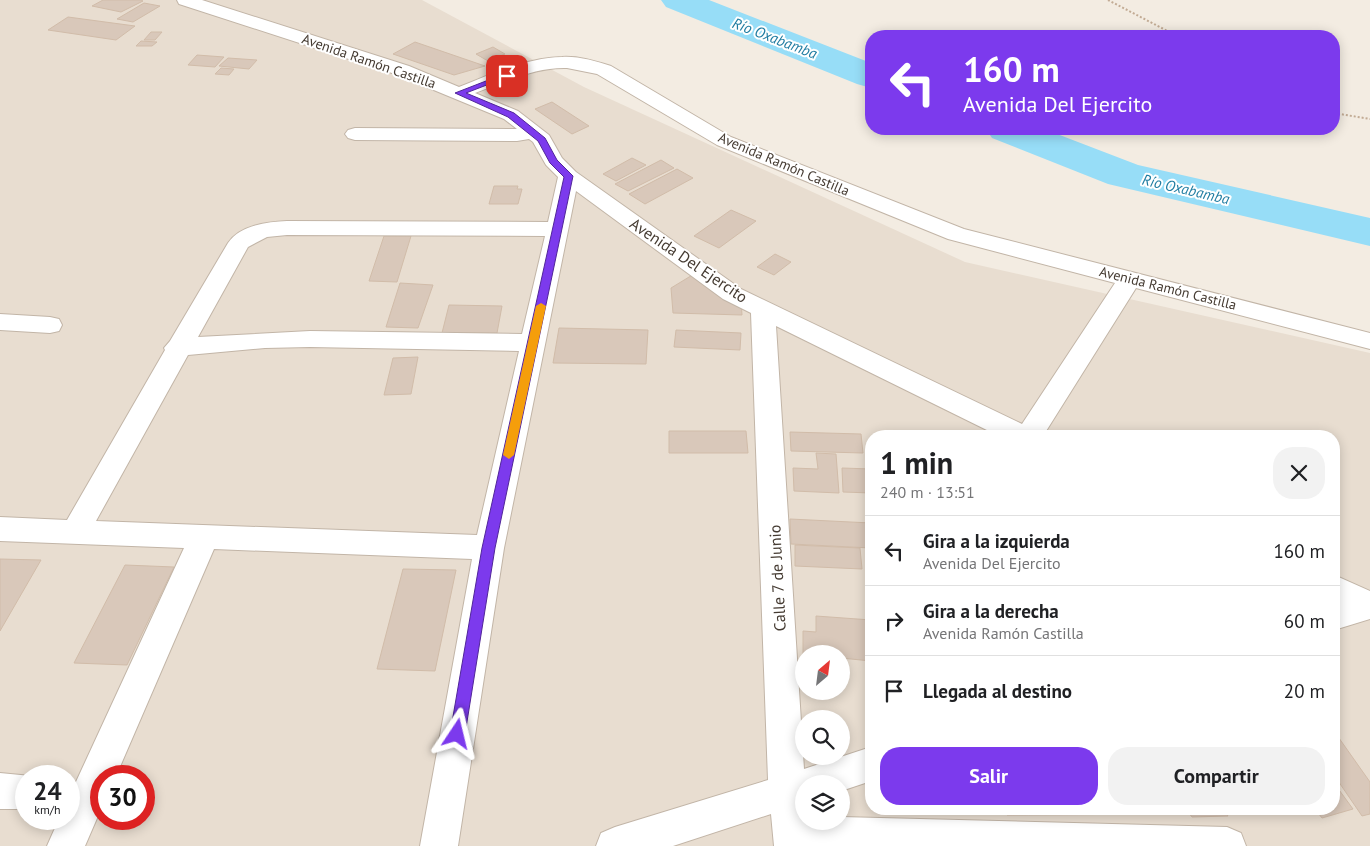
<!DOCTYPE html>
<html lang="es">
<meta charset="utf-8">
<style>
:root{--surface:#fff;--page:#f2f2f2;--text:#202124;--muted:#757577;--line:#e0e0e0;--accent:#7c3aed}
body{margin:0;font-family:"PT Sans",sans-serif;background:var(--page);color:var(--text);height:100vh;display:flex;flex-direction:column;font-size:19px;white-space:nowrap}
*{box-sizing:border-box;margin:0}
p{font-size:16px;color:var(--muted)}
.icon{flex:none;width:28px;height:28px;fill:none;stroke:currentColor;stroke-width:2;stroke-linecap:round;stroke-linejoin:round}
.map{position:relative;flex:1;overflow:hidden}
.drawer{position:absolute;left:865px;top:430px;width:475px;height:385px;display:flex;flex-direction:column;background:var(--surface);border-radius:20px;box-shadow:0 2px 12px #0003}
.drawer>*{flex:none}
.banner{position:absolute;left:865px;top:30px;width:475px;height:105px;border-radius:20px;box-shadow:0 2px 12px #0003;background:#7c3aed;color:#fff;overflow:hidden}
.needle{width:32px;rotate:28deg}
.buttons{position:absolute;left:795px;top:645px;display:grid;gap:10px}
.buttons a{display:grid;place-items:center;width:55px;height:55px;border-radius:50%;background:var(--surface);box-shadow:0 2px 12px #0003;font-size:25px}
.speed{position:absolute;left:15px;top:765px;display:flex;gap:10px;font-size:25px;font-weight:700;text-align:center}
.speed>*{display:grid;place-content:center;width:65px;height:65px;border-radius:50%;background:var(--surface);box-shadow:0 2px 12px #0003;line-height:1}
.speed small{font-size:12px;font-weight:400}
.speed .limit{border:8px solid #d22;background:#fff;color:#111}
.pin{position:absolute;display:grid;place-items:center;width:42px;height:42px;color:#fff;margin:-21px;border-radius:10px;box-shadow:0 2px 8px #0006}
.me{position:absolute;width:55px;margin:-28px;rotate:10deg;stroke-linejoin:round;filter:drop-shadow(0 0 4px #0008)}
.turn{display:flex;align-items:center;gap:18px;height:105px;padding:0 15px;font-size:22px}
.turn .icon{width:65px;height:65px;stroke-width:2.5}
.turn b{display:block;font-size:35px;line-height:42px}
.round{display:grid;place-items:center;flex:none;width:52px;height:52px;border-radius:20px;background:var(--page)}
.headline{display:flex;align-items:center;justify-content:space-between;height:85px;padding:0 15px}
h1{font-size:30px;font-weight:600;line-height:38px}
.action{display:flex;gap:10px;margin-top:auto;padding:10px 15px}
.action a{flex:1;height:58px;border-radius:20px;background:var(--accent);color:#fff;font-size:20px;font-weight:600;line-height:58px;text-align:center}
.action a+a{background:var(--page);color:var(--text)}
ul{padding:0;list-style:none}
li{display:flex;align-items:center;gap:15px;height:70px;padding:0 15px;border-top:1px solid var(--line)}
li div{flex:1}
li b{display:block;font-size:19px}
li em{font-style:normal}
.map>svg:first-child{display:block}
</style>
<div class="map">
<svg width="1370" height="846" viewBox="0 0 1370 846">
<rect width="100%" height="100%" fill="#f3ece2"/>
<path fill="#e8ddd0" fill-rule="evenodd" d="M0,0H422L584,87L965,262L1370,353V846H0ZM871,436H1334V809H871ZM804,654H841V691H804ZM804,719H841V756H804ZM26,776H69V819H26ZM101,776H144V819H101ZM804,784H841V821H804Z"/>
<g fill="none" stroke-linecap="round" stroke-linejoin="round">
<path fill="#97ddf7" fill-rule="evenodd" d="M661,0H709L871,63V88L857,84L666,7Z
M986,129H1044L1138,165L1370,218V246L1108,184L992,138Z"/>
</g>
<path fill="#d9c8ba" stroke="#d1bca9" d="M103,0H141L143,1L121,12L92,6Z
M144,3L160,6L133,22L117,19Z
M68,17L135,26L116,40L48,30Z
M151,32H162L155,40H144Z
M141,41L157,42L152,46H136Z
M415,42L485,66L454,75L393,54Z
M493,47L505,54L488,61L476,54Z
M197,55L224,57L215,67L188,65Z
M228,58L257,60L249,69L219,66Z
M221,68L234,69L229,75L215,74Z
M552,102L589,126L572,134L535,109Z
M632,158L646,165L616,181L603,174Z
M661,160L674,168L628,191L615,184Z
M677,169L693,178L645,204L629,194Z
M494,186H518L517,189H522L518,204H489Z
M731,210L756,221L719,248L694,236Z
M384,236H411L397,282L369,281Z
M775,254L791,262L774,275L757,267Z
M694,274L741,300L742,315L673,313L671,288Z
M400,283L433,285L418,328L386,327Z
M449,305L502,306L497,333H442Z
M559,328L648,330L646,364L553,363Z
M676,330L741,333L740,350L674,347Z
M418,357L411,394L384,395L393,358Z
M669,431H746L748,453H669Z
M790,432L861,434L863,453L791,451Z
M816,453L836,454L839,493L794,491L793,468L818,469Z
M842,468L871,469V493L843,492Z
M790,519L871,523V548L791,544Z
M795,545L860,548L862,569L795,566Z
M0,559L41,560L0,631Z
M125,565L174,567L127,665L74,663Z
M403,569L456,570L435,671L377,669Z
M816,616L871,620V661L841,658V654H803V631L816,632Z
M1334,731L1370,782V814L1362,816L1334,775Z
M1334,783L1353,809L1322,818L1315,809H1334Z
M1003,809H1182L1186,814L1007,815Z
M1186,809H1223L1228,816L1192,817Z"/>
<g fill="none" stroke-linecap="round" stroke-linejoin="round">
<defs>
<path id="minor" d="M177,0H202L409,66L459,87C492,74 526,58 562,57C578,56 595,61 611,66L731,137L964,229L1370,333V349L1136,288L1043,436H999L776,326L804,769L871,747V781L841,791V784H804V821H841V817L1227,827L1241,833L1246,846H774L771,814L673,846H596L601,833L615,827L768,780L751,313L723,299L576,191L504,548L458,846H420L472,559L214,549L116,776H101V809L85,846H47L59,819H69V797L184,548L0,541V517L67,520L165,350L164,348L170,341L228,243C240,225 267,222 287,221L548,222L558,177L546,165L533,142L529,139L517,141L355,140L348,138L345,134L348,130L355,128L517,129L504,119L395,74L179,4ZM567,68L597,74L717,145L948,239L1115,283L1022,424L741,289L576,172L562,158L549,135L518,111L475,93C504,82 535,67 567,68ZM287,235L545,236L522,334L310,331L198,337L248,247L267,237ZM310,347L519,351L477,535L96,521L188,355L265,348Z
M0,314L50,317L59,319L62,325L59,331L50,333L0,330Z
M1334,575L1370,591V619L1334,630Z
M0,773L31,776H26V809H0Z"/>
</defs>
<use href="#minor" stroke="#c2b5a7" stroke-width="2"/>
<path stroke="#c2ab94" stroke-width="2" stroke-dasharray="2 2" stroke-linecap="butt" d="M1108,0L1177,36
M1334,113L1370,119"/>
<use href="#minor" fill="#fff" fill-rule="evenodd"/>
</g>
<path fill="#7c3aed" stroke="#51269a" d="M504,74L510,76L466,93L514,113L545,138L557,160L573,176L495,548L465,734L463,739L457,741L452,739L450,734L482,548L564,177L550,163L538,141L508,117L455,93Z"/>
<path fill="#f59e0b" d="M541,303L546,306L514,455L509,459L503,455L536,306Z"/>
<g text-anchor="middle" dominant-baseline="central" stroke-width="4" stroke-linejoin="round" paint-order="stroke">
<g font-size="14" fill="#453b32" stroke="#fff">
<text transform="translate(369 61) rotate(19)">Avenida Ramón Castilla</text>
<text transform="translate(784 164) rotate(23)">Avenida Ramón Castilla</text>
<text transform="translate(1168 288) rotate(14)">Avenida Ramón Castilla</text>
</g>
<g font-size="15" font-style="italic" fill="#1f7ca1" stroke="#fff">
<text transform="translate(775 38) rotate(21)">Río Oxabamba</text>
<text transform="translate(1186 189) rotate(13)">Río Oxabamba</text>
</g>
<g font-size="16" fill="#453b32" stroke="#fff">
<text transform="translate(689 260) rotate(34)">Avenida Del Ejercito</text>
<text transform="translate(777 578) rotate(-93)">Calle 7 de Junio</text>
</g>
</g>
</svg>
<div class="buttons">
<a><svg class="needle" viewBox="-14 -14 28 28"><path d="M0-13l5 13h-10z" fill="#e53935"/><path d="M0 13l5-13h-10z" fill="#757577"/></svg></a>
<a><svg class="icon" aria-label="search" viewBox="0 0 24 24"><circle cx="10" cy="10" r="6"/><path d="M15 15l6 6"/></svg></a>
<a><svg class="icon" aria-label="layers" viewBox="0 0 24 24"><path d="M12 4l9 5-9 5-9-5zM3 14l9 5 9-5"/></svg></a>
</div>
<div class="speed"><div>24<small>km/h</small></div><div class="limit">30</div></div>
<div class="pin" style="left:507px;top:76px;background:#d93025"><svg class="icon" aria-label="arrive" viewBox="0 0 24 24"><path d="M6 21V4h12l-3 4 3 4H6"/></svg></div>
<svg class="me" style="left:457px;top:734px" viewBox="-20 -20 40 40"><path d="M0-17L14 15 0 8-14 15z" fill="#7c3aed" stroke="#fff" stroke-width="4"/></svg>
<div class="banner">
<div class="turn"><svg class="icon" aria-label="left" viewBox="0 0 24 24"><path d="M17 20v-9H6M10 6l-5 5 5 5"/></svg><div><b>160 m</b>Avenida Del Ejercito</div></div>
</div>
<section class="drawer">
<div class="headline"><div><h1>1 min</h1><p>240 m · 13:51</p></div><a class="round"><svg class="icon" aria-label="close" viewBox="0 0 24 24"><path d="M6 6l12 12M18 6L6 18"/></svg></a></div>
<ul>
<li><svg class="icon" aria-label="left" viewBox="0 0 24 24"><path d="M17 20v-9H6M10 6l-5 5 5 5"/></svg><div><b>Gira a la izquierda</b><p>Avenida Del Ejercito</p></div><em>160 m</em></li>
<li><svg class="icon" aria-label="right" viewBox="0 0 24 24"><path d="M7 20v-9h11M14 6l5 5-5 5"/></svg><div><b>Gira a la derecha</b><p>Avenida Ramón Castilla</p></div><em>60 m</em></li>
<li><svg class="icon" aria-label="arrive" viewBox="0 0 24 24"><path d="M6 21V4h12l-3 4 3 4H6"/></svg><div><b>Llegada al destino</b></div><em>20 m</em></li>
</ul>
<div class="action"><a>Salir</a><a>Compartir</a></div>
</section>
</div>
